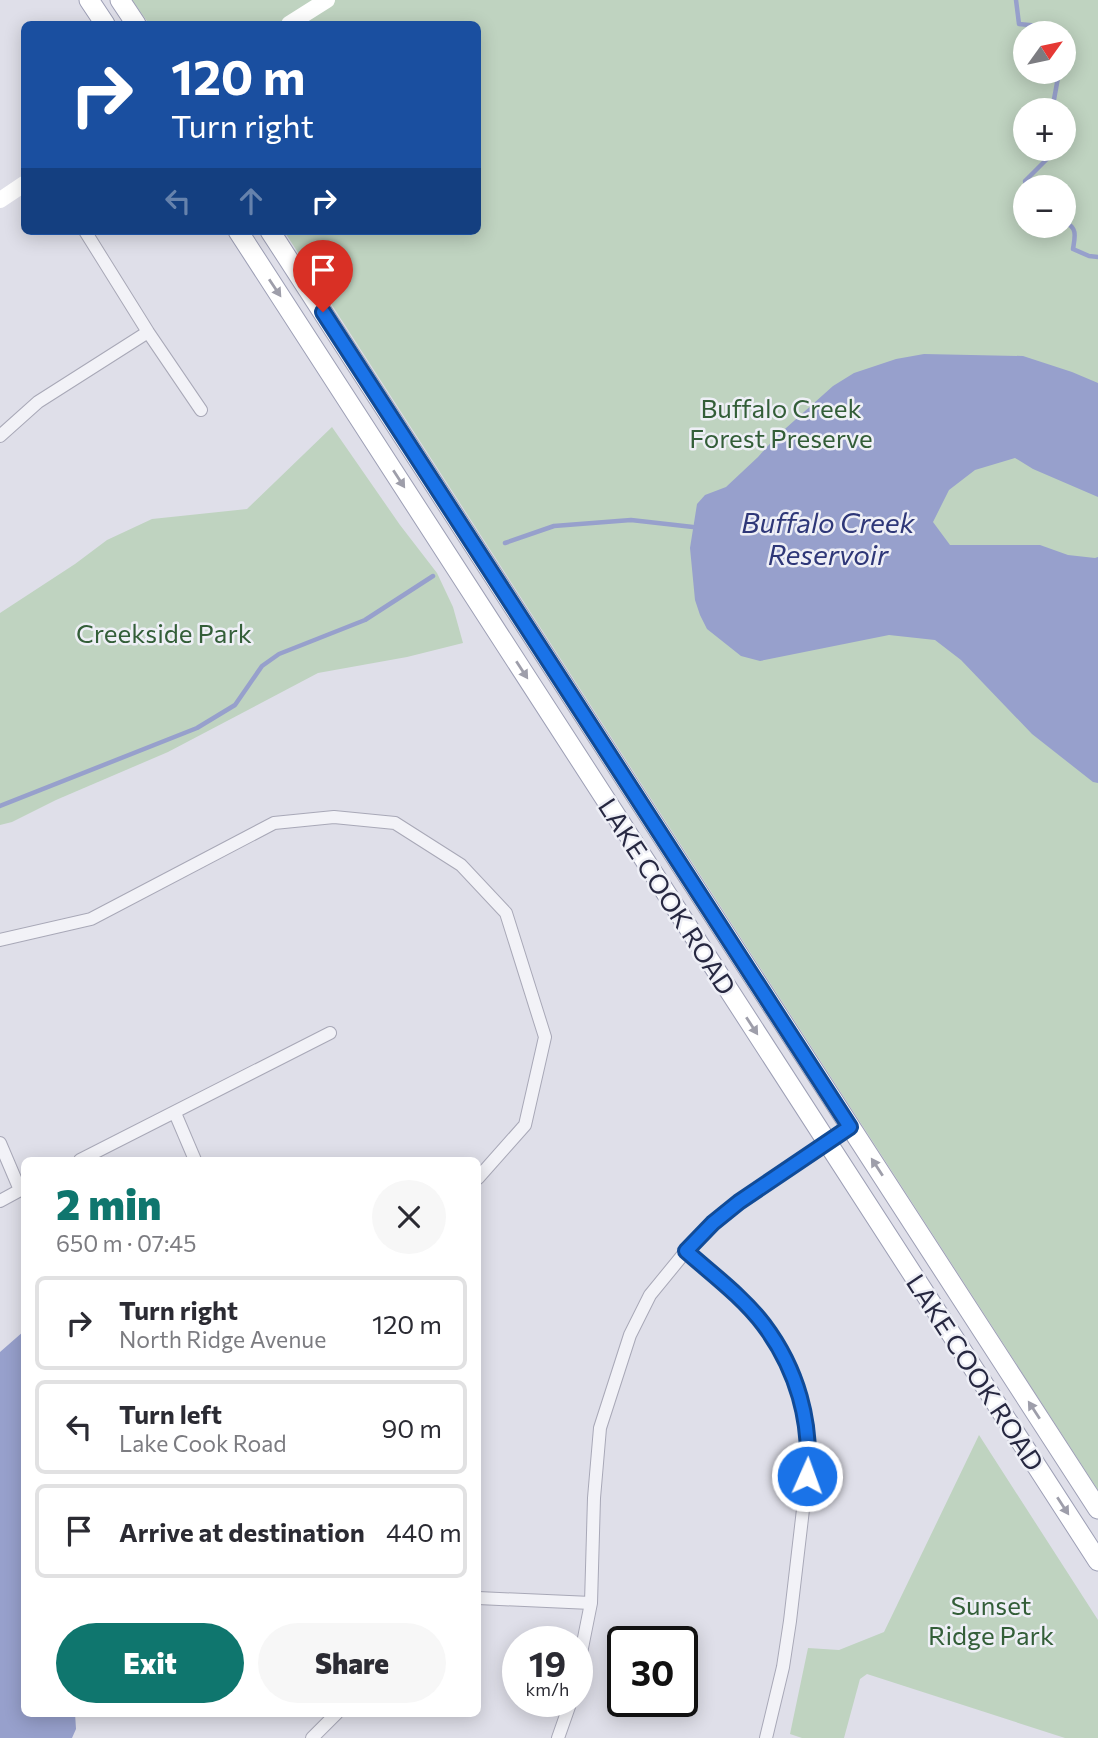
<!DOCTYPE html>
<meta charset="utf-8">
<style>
:root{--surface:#fff;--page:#f7f7f7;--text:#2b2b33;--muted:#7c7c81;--line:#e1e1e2;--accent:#0f766e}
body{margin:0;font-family:Commissioner,sans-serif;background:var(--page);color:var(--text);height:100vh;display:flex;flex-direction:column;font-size:26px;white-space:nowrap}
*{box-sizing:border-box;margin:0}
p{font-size:23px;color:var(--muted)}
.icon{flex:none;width:38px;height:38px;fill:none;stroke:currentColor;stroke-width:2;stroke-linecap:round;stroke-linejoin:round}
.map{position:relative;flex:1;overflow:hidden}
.drawer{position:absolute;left:21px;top:1157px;width:460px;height:560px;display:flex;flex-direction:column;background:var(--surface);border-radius:10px;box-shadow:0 4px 18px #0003}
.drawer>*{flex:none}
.banner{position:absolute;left:21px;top:21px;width:460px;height:214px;border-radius:10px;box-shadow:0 4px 18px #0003;background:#1a4fa0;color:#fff;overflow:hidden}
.needle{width:46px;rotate:57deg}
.controls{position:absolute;left:1013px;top:21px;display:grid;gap:14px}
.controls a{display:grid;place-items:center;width:63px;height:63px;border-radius:50%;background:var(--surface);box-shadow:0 4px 18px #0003;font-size:35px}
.speed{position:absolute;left:502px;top:1626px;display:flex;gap:14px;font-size:35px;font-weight:700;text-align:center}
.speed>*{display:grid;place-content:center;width:91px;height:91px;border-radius:50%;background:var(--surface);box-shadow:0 4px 18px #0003;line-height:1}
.speed small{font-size:18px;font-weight:400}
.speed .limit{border:4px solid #111;border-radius:10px;background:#fff;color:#111}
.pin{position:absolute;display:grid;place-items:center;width:60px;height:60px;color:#fff;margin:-72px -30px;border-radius:50% 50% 50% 0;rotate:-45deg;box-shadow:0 0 7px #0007}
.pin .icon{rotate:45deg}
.me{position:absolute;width:77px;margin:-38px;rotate:2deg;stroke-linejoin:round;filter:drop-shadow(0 0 5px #0008)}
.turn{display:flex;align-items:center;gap:24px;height:147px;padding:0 35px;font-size:32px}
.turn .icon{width:91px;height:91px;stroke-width:2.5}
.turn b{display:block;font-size:49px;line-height:60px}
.lanes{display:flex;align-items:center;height:66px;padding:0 35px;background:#0003;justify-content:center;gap:35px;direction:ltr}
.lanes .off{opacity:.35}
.round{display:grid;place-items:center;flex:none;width:74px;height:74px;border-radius:37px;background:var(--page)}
.headline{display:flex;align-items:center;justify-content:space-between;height:119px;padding:0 35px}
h1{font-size:42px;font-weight:800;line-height:52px;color:var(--accent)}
.action{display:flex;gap:14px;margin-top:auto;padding:14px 35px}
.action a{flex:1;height:80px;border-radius:42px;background:var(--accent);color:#fff;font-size:28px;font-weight:800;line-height:80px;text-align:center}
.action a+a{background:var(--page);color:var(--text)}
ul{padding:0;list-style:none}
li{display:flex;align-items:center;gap:21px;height:94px;margin:0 14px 10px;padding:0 21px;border:4px solid var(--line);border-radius:10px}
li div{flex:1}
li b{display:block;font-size:26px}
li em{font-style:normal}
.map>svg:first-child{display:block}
</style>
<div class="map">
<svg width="1098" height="1738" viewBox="0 0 1098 1738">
<rect width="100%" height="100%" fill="#dfdfe9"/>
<path fill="#bfd3c0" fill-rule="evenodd" d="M132,0H1098V1490L284,231H478V24H149ZM1026,33H1064V72H1026ZM1026,110H1064V149H1026ZM1026,187H1064V226H1026Z
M332,427L400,525L437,573L453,607L463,643L407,657L318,673L168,752L56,800L12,822L0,825V613L75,564L107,540L152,519L247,509Z
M979,1435L1098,1620V1738H1065L867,1674L860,1679L844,1738H802L790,1734L808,1648L839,1650L884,1632Z"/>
<path fill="#97a0cc" d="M924,354L1023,356L1072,372L1098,383V497L1033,469L1015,458L975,470L949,490L933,522L950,545H1040L1068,555L1095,558L1098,557V783L1093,782L1032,734L961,660L935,640L889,635L760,661L741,656L707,629L700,615L695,600L690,548L697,504L705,495L726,487L758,457L776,437L833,386L854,373L896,359Z
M24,1331V1713H75L76,1729L72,1738H0V1352Z"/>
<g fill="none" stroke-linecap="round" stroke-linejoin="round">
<path stroke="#97a0cc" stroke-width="4.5" d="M1016,0L1019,24L1039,26L1043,33
M1054,110L1053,105L1059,72
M1026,187L1025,181L1057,149
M1026,198L1017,212L1026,217
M1064,222C1078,227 1075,237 1073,249L1089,256L1098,257
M505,543L554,526L631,520L693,527
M0,806L197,728L235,705L262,666L279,654L365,620L433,576"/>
<defs>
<path id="street" d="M85,231L148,332L201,410
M0,436L38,402L148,332
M0,940L91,919L274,823L334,817L395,823L461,865L506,913L545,1037L525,1125L478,1178
M175,1113L195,1160
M0,1143L20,1190
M80,1160L330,1033
M0,1201L24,1188
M686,1251L742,1301L763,1324L781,1351L795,1381L808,1429L809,1458L790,1621L783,1667L766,1738
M478,1598L591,1603
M578,1668L591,1603L594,1498L600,1428L630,1335L650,1295L686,1251L713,1223L739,1202L850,1127
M312,1738L337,1713
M558,1738L571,1701"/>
<path id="primary" d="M89,0L105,24
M120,0L136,24
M238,231L1098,1561
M270,231L1098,1509"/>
</defs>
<use href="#street" stroke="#a8a8b7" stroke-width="14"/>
<use href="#primary" stroke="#9d9fb5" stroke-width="21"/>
<use href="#street" stroke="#f2f2f7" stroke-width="12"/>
<path stroke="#fff" stroke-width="16" d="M289,24L327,0
M0,200L24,184"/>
<use href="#primary" stroke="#fff" stroke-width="19"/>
</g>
<defs><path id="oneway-solid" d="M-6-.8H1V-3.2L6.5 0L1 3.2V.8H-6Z" transform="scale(1.75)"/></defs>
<g fill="#9e9eaa">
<use href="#oneway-solid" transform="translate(275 288) rotate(56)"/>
<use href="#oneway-solid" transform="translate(399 479) rotate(57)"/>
<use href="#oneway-solid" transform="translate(522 670) rotate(57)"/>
<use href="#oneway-solid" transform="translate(752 1026) rotate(57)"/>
<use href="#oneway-solid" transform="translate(877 1167) rotate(-123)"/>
<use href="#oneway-solid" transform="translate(1034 1410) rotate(-123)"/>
<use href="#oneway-solid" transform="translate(1063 1506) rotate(57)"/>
</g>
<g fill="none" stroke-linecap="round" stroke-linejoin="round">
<defs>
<path id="route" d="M323,312L850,1127L739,1202L713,1223L686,1251C712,1274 743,1297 764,1325C797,1369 812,1422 807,1476"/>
</defs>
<use href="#route" stroke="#114b97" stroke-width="18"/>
<use href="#route" stroke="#1a73e8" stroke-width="12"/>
</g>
<g text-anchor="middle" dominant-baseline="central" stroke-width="5" stroke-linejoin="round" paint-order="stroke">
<g font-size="26" fill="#335e38" stroke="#eeeff6">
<text x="781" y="407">Buffalo Creek<tspan x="781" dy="30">Forest Preserve</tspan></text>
<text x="164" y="632">Creekside Park</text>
<text x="991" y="1604">Sunset<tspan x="991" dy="30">Ridge Park</tspan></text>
</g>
<g font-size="26" fill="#272841" stroke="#eeeff6">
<text transform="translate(668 896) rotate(57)">LAKE COOK ROAD</text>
<text transform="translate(976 1372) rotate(57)">LAKE COOK ROAD</text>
</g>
<g font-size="28" font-style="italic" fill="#2e3778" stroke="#eeeff6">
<text x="828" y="522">Buffalo Creek<tspan x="828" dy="32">Reservoir</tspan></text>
</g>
</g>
</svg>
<div class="controls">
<a><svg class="needle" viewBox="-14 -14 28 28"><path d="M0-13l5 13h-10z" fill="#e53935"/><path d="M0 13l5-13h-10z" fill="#7c7c81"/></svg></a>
<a>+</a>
<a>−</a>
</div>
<div class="speed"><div>19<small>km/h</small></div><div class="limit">30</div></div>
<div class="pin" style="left:323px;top:312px;background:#d93025"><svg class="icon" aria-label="arrive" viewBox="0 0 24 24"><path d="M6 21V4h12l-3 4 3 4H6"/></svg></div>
<svg class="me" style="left:807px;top:1476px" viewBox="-20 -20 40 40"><circle r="17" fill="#1a73e8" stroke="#fff" stroke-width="3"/><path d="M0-11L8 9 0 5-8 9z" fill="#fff"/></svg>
<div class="banner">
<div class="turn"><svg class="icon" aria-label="right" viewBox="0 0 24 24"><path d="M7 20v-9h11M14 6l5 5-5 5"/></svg><div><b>120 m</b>Turn right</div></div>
<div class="lanes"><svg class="icon off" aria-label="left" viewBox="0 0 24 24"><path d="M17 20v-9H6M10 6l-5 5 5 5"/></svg><svg class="icon off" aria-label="ahead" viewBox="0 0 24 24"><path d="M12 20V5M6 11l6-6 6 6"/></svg><svg class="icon" aria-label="right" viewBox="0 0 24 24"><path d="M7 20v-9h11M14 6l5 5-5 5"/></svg></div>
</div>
<section class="drawer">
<div class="headline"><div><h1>2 min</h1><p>650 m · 07:45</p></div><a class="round"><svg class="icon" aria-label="close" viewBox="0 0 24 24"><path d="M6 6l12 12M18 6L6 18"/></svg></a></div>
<ul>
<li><svg class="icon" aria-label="right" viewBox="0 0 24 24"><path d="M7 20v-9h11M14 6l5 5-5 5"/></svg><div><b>Turn right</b><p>North Ridge Avenue</p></div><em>120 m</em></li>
<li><svg class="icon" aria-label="left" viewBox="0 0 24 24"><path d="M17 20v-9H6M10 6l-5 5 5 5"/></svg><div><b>Turn left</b><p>Lake Cook Road</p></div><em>90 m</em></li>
<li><svg class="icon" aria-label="arrive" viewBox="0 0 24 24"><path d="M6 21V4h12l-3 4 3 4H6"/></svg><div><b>Arrive at destination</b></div><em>440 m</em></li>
</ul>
<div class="action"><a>Exit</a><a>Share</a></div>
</section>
</div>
